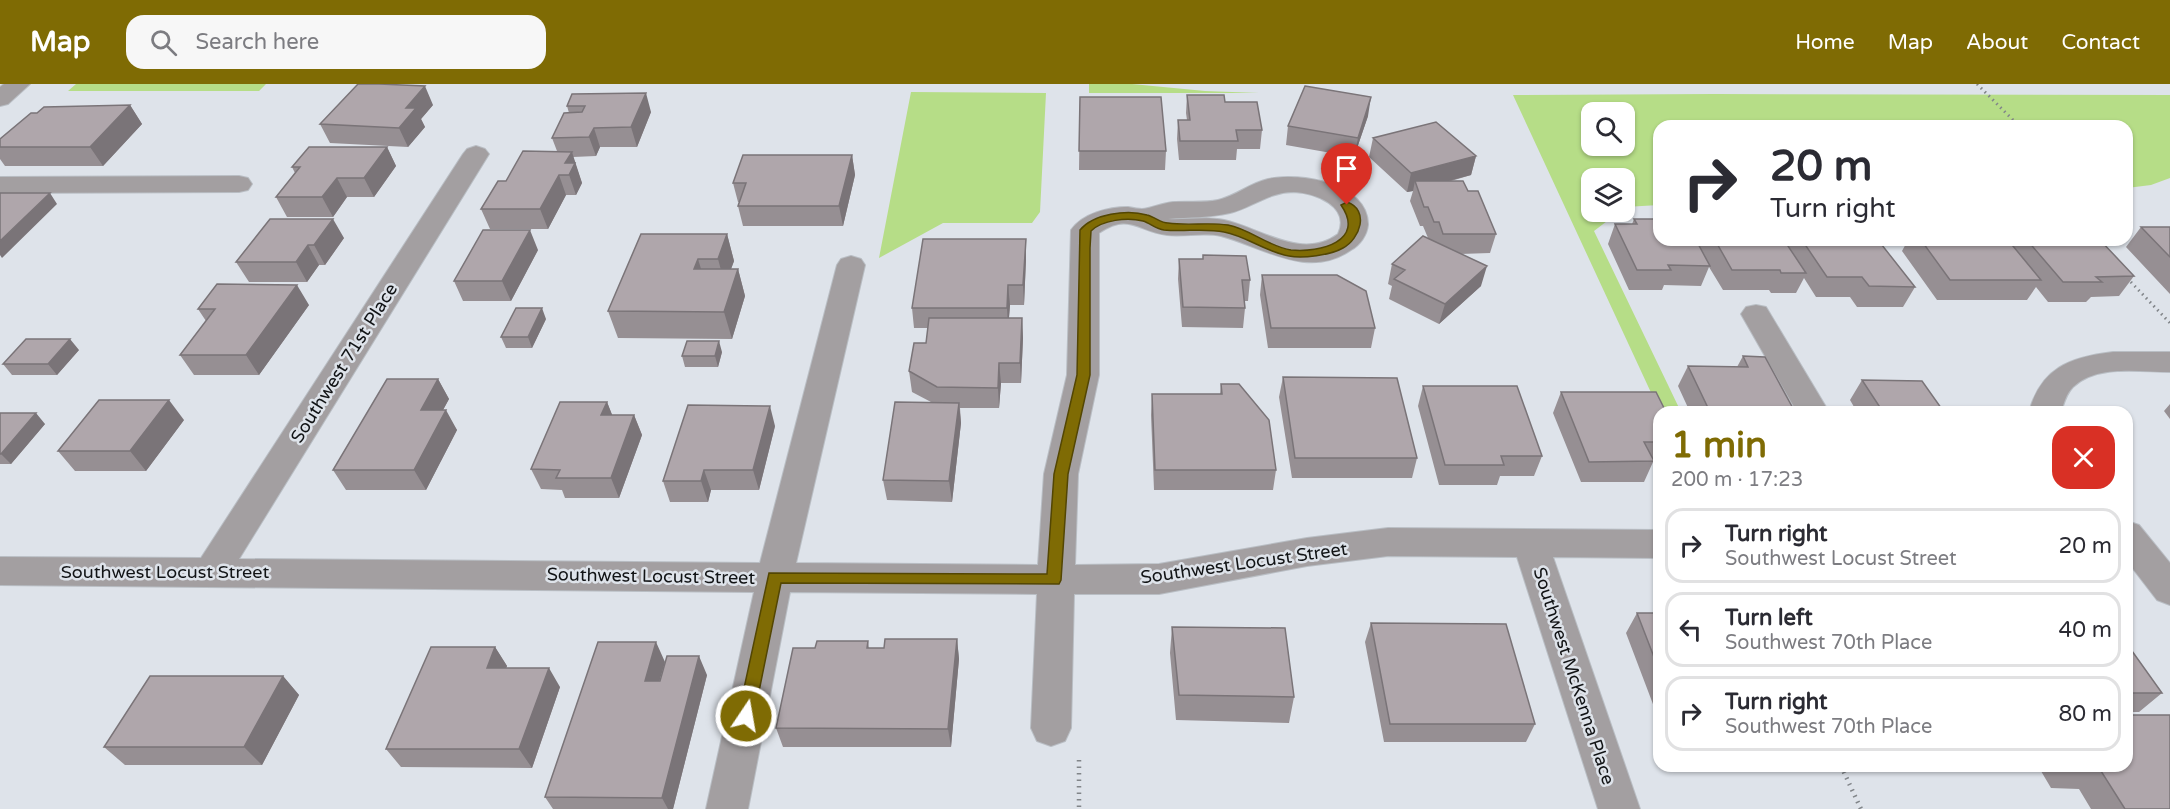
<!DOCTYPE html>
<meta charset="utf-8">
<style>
:root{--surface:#fff;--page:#f7f7f7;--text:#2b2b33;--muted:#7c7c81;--line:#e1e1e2;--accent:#7f6b04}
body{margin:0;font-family:"Varela Round",sans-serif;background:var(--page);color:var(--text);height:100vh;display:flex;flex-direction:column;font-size:22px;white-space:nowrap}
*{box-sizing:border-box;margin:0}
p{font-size:20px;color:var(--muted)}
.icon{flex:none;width:33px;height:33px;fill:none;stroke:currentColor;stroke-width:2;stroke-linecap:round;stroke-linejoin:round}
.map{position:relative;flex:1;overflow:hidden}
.sheet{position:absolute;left:1653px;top:322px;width:480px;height:366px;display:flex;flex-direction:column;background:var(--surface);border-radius:18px;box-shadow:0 2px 4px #0004}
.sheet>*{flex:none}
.top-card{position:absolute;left:1653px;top:36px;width:480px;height:126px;border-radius:18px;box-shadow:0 2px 4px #0004;background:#fff;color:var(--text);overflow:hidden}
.fabs{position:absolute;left:1581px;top:18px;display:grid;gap:12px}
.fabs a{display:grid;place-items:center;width:54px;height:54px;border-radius:12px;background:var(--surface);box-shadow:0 2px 4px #0004;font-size:30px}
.pin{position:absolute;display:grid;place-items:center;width:51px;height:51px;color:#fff;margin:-62px -26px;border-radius:50% 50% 50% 0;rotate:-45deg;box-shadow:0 0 6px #0007}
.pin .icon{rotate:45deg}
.me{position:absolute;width:66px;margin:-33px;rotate:12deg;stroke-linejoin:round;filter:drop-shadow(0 0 4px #0008)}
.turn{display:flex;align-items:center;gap:21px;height:126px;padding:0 18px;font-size:27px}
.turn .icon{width:78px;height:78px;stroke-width:2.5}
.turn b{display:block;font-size:42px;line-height:51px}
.round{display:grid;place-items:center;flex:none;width:63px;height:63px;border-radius:18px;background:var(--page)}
.summary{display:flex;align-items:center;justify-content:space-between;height:102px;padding:0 18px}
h1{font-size:36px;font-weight:700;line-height:45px;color:var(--accent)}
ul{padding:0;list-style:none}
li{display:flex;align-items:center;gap:18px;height:75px;margin:0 12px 9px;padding:0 6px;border:3px solid var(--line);border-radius:18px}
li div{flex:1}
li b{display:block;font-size:22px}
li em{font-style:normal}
header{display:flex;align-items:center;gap:36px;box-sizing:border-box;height:84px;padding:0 30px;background:var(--accent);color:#fff}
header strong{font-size:28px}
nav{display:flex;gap:33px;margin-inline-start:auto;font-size:21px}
.search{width:420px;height:54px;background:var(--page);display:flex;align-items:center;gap:15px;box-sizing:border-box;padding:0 21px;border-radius:18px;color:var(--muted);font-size:22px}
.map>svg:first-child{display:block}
</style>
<header>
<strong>Map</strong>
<div class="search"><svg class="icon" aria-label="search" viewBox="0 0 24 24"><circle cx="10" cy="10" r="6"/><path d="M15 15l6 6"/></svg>Search here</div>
<nav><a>Home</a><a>Map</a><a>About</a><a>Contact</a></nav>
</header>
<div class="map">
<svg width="2170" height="725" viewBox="0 0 2170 725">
<rect width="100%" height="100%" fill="#dee3ea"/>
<path fill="#b6dd87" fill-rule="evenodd" d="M76,0H266L259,7H68Z
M1089,0H1132L1205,7L1259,9H1089Z
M911,8L1046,9L1040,128L1032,139H943L879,174Z
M1715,10L2170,11V94L2151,101L2127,104V42H1659V121L1625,123L1624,94H1592V128H1619L1594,147L1681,328H1660L1513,11ZM1592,28H1624V62H1592Z"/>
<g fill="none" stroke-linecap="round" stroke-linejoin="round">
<defs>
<path id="minor" d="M4,0H30L8,20L0,22V3Z
M476,62L485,65L489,70L239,475L760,479L837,181L841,175L851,172L861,175L865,181L796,479L1038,481L1044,390L1067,291L1071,146C1083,129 1109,123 1128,123C1133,124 1138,125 1142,125C1152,124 1162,119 1173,118C1188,117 1203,119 1218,116C1236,112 1250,99 1268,95C1299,88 1369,99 1368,141C1367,151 1360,161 1351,166C1308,196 1263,163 1221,152C1204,148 1185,153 1167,151C1138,148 1130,128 1099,149V291L1078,390L1075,481L1159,480L1307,454L1388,444L1659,446V474L1553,473L1640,725H1598L1517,473L1388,472L1307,482L1159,510H1074L1071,644L1065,657L1051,662L1037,657L1031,644L1037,510L790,508L748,725H706L754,508L0,501V473L201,474L463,70L467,65ZM1294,108C1315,109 1351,122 1338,150C1302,177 1261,144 1224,136C1205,132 1187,136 1168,135C1189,133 1210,134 1230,129C1253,123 1269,108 1294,108Z
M239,92L248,94L252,100L248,106L239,108L0,109V93Z
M1756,221L1766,223L1829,328H1797L1741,230L1746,223Z
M2113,268H2170V288C2140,288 2097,280 2073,303C2066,310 2064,319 2061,328H2029C2041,284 2070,273 2113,268Z
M2127,437L2139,441L2170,479V521L2157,516L2127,477Z"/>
</defs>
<use href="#minor" stroke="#b9bec4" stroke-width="2"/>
<path stroke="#818589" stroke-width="3" stroke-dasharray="1.5 4" stroke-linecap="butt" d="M1977,0L2019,42
M2127,194L2170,239"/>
<path stroke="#818589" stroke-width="4.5" stroke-dasharray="1.5 5" stroke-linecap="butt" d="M1079,676V725
M1841,682L1861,725"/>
<use href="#minor" fill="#a39fa1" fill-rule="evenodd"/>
</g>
<path fill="#968f93" d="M572,10L651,28L637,63H600L596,72L573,73L582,99L576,111H566L548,145H490L481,125L506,97L557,67L552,54L569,29L567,22Z
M1187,11L1225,18L1262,46L1260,65H1237L1236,76H1179L1177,55L1178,36H1187L1186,29Z
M1080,13L1166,67L1165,86H1079Z
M130,21L142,40L103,82H5L0,75V55Z
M433,21L421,35L425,43L408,63L330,59L320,40Z
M1368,32L1354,73L1286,61L1288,42Z
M1373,54L1476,72L1471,91L1451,97L1468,107L1496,150L1490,169L1460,170L1481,202L1439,240L1389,215L1392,202L1388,200L1392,180L1428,154L1423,142H1420L1410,117L1413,107L1407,108L1369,73Z
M387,63L396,82L374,113H347L333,133H287L276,113L295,89L292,83Z
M852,71L855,91L843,142H743L738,122L739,118H738L733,99Z
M270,135L344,154L325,181H319L307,198H249L236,178Z
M1634,135L1657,142L1659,156H1878L1915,203L1903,223H1857L1850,213H1816L1804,194L1796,209H1771L1769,206H1723L1709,183L1701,202L1664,201L1662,206H1629L1608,160L1615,140H1632Z
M2141,143H2170V210L2126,163Z
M727,150L734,177L731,185H738L745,212L732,255L618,254L608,227Z
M1026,155V175L1024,221H1010L1009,234H1022L1023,254L1021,299H1001L999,324H960L961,339L952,418L887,416L883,396L931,318L912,308L909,287L926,259L928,244H914L912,224Z
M1908,156H2100L2134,192L2119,212L2091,213L2086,218H2048L2036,203L2027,216H1937L1902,167Z
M538,166L511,217H463L454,197Z
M1203,171L1250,196L1248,217H1244L1245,224L1243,244L1182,243L1178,195L1179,175H1203Z
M1262,191L1375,244L1371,264H1268L1260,211Z
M309,221L259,291H194L180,271L206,237L198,225Z
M546,235L532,264H506L501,253Z
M79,266L57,291H12L3,280Z
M722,268L718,283H685L682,272Z
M1743,272L1795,328H1690L1678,302L1688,282L1737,283Z
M1283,293L1417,374L1412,394H1292L1279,313Z
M438,295L449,315L443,326L457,346L426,406H346L333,386Z
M1862,296L1944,328H1857L1850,316Z
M1221,300L1276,386L1273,406H1154L1151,331L1152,310H1220Z
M1423,302L1542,372L1534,392H1500L1497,401H1439L1418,322Z
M1561,308L1659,328V378H1653L1644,398H1581L1553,329Z
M607,318L612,331H634L642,351L619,414H565L562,406L541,405L531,385Z
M2170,320V335L2164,327Z
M0,329L45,340L11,380H0Z
M184,336L146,387H75L58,367Z
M775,342L759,406H711L708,418H670L663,397Z
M1637,529H1659V636L1626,549Z
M1371,539L1535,640L1526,658H1384L1365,558Z
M1172,543L1294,613L1289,639L1176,636L1170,569Z
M957,555L959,575L951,663H783L776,644L815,564L868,557L869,564H884Z
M2127,560L2162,609L2139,628H2127Z
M495,563L507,582L506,584L560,603L532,684L401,683L386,665Z
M665,578L659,597L707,591L673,725H553L545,713Z
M283,592L299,611L262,681H125L104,663Z
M2038,682H2127L2170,725H2091L2079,705L2051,704Z"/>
<path fill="#7a7478" d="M425,2L433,21L421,35L425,43L408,63L399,44L406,24Z
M646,9L651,28L637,63L631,43Z
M1371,13L1368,32L1354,73L1358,54Z
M130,21L142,40L103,82L90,63Z
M594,44L600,63L596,72L589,53Z
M387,63L396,82L374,113L364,94Z
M572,68L582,99L576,111L565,79Z
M852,71L855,91L843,142L839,122Z
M1476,72L1471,91L1418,105L1415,97L1413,107L1407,108L1411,89Z
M559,91L566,111L548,145L540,125Z
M337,94L347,113L333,133L322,113Z
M50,109L57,120L2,174L0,171V157Z
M333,135L344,154L325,181L314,161Z
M530,146L538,166L511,217L502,197Z
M727,150L734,177L725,201L718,175Z
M1026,155V175L1024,221L1023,201Z
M308,161L319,181L307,198L296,178Z
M698,175L706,201L694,185Z
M1487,182L1481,202L1439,240L1445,220Z
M738,185L745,212L732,255L724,228Z
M297,201L309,221L259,291L246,271Z
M1008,201L1010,221L1008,244L1007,224Z
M542,224L546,235L532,264L528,253Z
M1022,234L1023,254L1021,299L1020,279Z
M70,255L79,266L57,291L48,280Z
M719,257L722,268L718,283L715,272Z
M999,279L1001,299L999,324L998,304Z
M438,295L449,315L432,346L421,326Z
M169,316L184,336L146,387L130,367Z
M607,318L615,338L601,331Z
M959,319L961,339L952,418L949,397Z
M770,322L775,342L759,406L753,386Z
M446,326L457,346L426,406L414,386Z
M36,329L45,340L11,380L1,370Z
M634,331L642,351L619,414L611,394Z
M704,386L711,406L708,418L701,397Z
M957,555L959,575L951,663L948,645Z
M656,558L665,578L654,616L645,597Z
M495,563L507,582L499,603L487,584Z
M699,572L707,591L673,725H668L662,714Z
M549,584L560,603L532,684L519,665Z
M283,592L299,611L262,681L244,663Z"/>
<path fill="#afa6ab" stroke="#7a7478" stroke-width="1.5" d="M358,0H379L425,2L406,24H416L399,44L320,40Z
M1305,2L1371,13L1358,54L1288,42Z
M646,9L631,43L594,44L589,53L552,54L564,29L582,28L585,22H567L572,10Z
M1187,11H1224L1225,18H1257L1262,46H1236L1238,57H1180L1178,36H1190Z
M1080,13H1161L1166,67H1079Z
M130,21L90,63H0V55L31,29H37L44,23Z
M1436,38L1476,72L1411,89L1373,54Z
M309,63H387L364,94H337L322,113H276L300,83H292Z
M523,67L572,68L565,79H575L569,91H559L540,125H481L498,97H506Z
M743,71H852L839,122H738L746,99H733Z
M1415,97H1463L1468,107H1478L1496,150H1443L1439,138H1434L1428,123H1424Z
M0,109H50L0,157Z
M270,135H333L314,161H308L296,178H236Z
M1634,135H1654L1657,142H1659V156H1696L1710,182L1668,181L1671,186H1637L1615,140H1637Z
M2141,143H2170V173Z
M483,146H530L502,197H454Z
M641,150H727L718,175H698L694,185H738L724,228L608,227Z
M1423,152L1487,182L1445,220L1394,195L1405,186L1392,180Z
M923,155H1026L1023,201H1008L1007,224H912Z
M1715,156H1784L1806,189H1781L1780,186H1732Z
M1802,156H1878L1915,203L1869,202L1862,193H1827Z
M1921,156H2008L2041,196H1950Z
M2027,156H2100L2134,192L2096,193L2102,198H2063Z
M1203,171L1246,172L1250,196H1242L1245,224L1183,223L1179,175H1203Z
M1262,191H1337L1366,207L1375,244H1271Z
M217,200L297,201L246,271H180L215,225H198Z
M516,224H542L528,253H501Z
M929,234H1022L1020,279H999L998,304L937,303L909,287L914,259H926Z
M26,255H70L48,280H3Z
M687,257H719L715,272H682Z
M1743,272L1765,273L1795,328H1710L1688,282L1748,283Z
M1283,293L1397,294L1417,374H1295Z
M387,295H438L421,326H446L414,386H333Z
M1862,296L1922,297L1944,328H1883Z
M1221,300H1239L1269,336L1276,386H1155L1152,310H1222Z
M1423,302H1517L1542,372H1501L1504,381H1445Z
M1561,308H1656L1666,328H1659V358H1644L1654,377L1589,378Z
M99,316H169L130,367H58Z
M560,318H607L601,331H634L611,394H556L560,386L531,385Z
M895,318L959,319L949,397L883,396Z
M688,321L770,322L753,386H704L701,397H663Z
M0,329H36L1,370H0Z
M1637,529H1659V586Z
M1371,539L1506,540L1535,640H1390Z
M1172,543L1285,544L1294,613L1179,611Z
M885,555H957L948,645L776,644L793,564H815L817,557H868L867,564H884Z
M598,558H656L645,597H660L667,572H699L662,714L545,713Z
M2127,560L2162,609H2127Z
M431,563H495L487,584H549L519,665H386Z
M150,592H283L244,663H104Z
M2127,631H2170V725H2125L2101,687L2072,686L2070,682H2127Z"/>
<path fill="#7f6b04" stroke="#534603" stroke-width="1.5" d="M1347,118C1370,126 1360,155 1343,164C1331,171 1302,175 1289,172C1266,168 1246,152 1224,148C1205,144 1184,148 1164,146C1156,145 1150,139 1143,137C1127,133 1102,136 1091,147L1090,164V291L1068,390L1061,496L1059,500L781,499L754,632L752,637L746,639L740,637L738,632L769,489L1047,490L1054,390L1077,291L1080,146C1093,130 1127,125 1147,131C1155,133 1161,139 1168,139C1188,142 1208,138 1228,141C1250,145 1269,163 1291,166C1320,169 1366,157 1341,121Z"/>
<g text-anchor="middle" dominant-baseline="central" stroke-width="5" stroke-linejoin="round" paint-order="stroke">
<g font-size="18" fill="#111315" stroke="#dee3ea">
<text transform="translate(344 279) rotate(-58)">Southwest 71st Place</text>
<text transform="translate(1244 479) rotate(-8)">Southwest Locust Street</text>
<text x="165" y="488">Southwest Locust Street</text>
<text transform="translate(651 492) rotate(1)">Southwest Locust Street</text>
<text transform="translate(1574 592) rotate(72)">Southwest McKenna Place</text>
</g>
</g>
</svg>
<div class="fabs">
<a><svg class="icon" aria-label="search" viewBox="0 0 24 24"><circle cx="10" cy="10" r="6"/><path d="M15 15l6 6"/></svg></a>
<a><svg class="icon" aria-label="layers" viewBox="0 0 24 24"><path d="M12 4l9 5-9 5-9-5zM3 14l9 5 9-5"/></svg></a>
</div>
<div class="pin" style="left:1347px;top:121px;background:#d93025"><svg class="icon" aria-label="arrive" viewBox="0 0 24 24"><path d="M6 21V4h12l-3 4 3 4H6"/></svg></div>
<svg class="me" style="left:746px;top:632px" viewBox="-20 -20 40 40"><circle r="17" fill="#7f6b04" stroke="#fff" stroke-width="3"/><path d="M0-11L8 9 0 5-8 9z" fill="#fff"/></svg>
<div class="top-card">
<div class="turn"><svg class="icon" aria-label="right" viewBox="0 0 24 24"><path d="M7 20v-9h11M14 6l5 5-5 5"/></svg><div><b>20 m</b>Turn right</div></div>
</div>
<section class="sheet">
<div class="summary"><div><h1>1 min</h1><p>200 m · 17:23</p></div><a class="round" style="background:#d93025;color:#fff"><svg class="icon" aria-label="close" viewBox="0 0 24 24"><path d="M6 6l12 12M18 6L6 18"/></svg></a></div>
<ul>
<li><svg class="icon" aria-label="right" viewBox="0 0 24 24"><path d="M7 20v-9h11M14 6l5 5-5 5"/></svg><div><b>Turn right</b><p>Southwest Locust Street</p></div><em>20 m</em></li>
<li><svg class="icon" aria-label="left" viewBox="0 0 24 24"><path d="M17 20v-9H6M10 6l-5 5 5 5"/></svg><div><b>Turn left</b><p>Southwest 70th Place</p></div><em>40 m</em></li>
<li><svg class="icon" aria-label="right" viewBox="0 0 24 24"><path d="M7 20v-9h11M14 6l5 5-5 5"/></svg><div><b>Turn right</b><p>Southwest 70th Place</p></div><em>80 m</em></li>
</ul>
</section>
</div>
